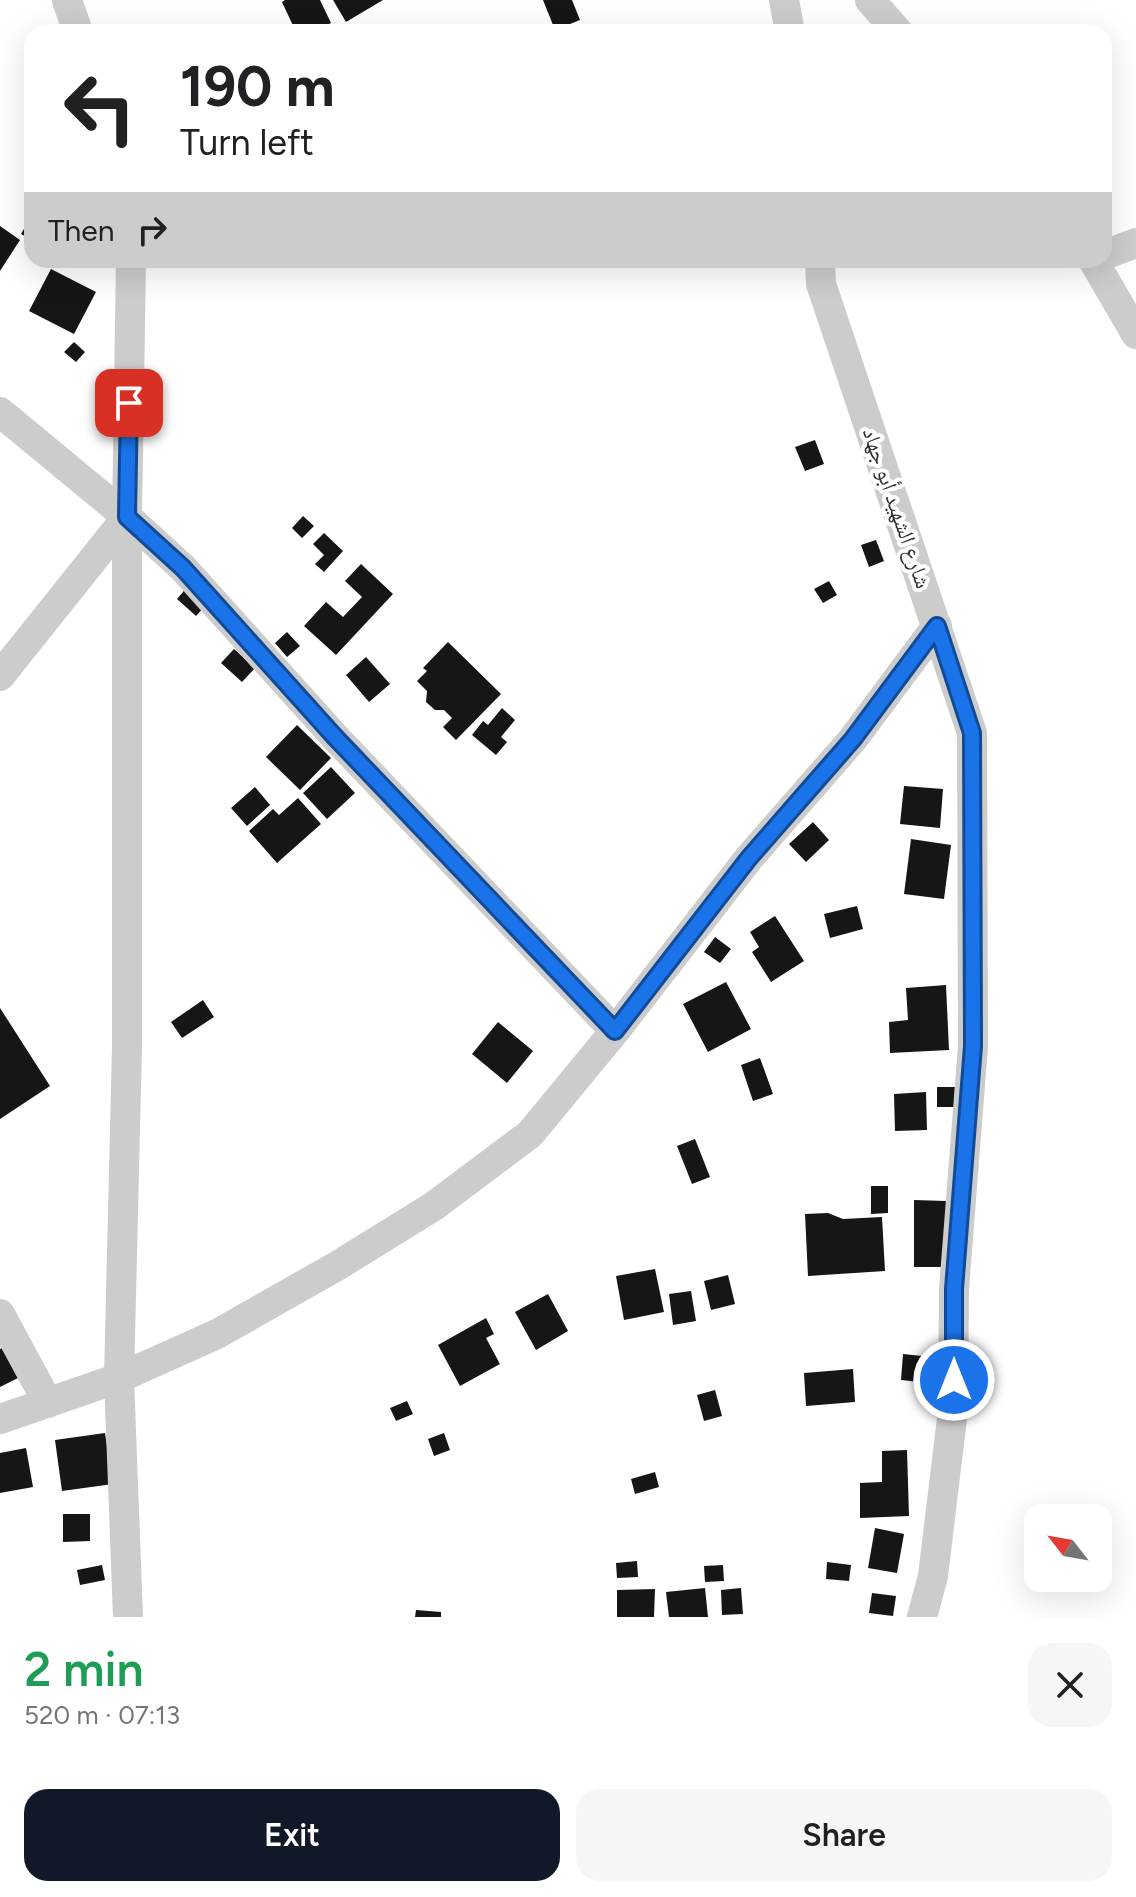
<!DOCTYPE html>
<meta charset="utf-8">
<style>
:root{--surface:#fff;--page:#f6f6f6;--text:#202124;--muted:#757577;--accent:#111827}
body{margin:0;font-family:Figtree,"Noto Naskh Arabic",sans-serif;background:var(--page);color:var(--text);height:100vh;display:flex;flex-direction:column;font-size:30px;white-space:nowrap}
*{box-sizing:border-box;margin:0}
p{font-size:26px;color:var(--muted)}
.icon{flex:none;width:44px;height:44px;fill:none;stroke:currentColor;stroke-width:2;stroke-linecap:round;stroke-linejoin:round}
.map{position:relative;height:1617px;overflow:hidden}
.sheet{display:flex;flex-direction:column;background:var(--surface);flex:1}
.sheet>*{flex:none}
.banner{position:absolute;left:24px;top:24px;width:1088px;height:244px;border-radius:24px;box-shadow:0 8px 32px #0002;background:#fff;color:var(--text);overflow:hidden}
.needle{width:52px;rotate:301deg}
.buttons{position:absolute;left:1024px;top:1504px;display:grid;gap:16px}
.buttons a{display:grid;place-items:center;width:88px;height:88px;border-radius:16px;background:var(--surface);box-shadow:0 8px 32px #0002;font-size:40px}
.pin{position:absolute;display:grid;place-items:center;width:68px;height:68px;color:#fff;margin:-34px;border-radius:16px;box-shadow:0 4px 12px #0006}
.me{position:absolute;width:88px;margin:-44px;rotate:0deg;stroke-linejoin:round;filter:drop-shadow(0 0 6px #0008)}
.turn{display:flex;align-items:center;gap:28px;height:168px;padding:0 24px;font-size:36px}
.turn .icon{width:104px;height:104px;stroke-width:2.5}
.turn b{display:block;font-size:56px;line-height:68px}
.then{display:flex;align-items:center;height:76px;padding:0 24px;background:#0003;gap:16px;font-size:30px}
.round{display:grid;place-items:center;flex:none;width:84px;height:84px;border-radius:24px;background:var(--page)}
.head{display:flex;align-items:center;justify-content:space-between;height:136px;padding:0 24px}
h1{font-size:48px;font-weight:600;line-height:60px;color:#1e9e55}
.cta{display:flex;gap:16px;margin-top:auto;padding:16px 24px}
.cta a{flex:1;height:92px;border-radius:24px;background:var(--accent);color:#fff;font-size:32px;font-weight:600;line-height:92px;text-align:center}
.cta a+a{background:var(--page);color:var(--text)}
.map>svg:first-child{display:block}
</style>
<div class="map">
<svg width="1136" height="1617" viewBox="0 0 1136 1617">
<rect width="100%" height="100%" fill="#fff"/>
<path fill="#161616" d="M285,0H320L331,23L312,32H296L282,2Z
M333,0H383L346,22Z
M543,0H572L580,20L555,30Z
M32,215V240L21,234Z
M0,226L20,240L0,271Z
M51,269L96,292L74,334L29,311Z
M74,342L85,352L76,362L64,352Z
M815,440L824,464L805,471L795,447Z
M303,516L314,526L302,538L292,528Z
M324,533L343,551L324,572L315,564L324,555L313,544Z
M876,540L884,561L869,567L861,545Z
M361,564L393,594L336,655L304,626L326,602L343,617L362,597L345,581Z
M829,581L837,595L823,603L814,589Z
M188,586L207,604L196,616L177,599Z
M287,632L300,646L287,657L275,643Z
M448,642L501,694L456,740L443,727L452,718L444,710H435L426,702L427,691L417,681L427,671L423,668Z
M234,649L255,668L242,682L221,663Z
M366,657L390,684L369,702L346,675Z
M502,708L515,720L501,737L507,742L496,755L472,735L483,721L488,725Z
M297,725L331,758L300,790L266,757Z
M331,767L355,793L327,819L303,793Z
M904,786L943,789L940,828L900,824Z
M255,787L270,805L247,826L231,808Z
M298,798L321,824L277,863L249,831L273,809L279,815Z
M813,822L829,840L806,862L789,844Z
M911,839L951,845L944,899L904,894Z
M857,906L863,929L830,938L824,914Z
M775,916L804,961L771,982L752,952L759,947L750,932Z
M715,937L731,949L720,963L704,952Z
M726,982L751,1029L708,1052L683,1004Z
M946,985L949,1050L890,1053L889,1022L908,1020L906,988Z
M203,1000L214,1017L182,1038L171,1022Z
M0,1008L50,1086L0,1119Z
M498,1022L533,1051L507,1083L472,1054Z
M760,1058L773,1094L753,1101L741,1065Z
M937,1087H955L954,1107H937Z
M926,1092L927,1130L895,1131L894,1094Z
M695,1139L710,1177L692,1184L677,1146Z
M871,1186H888V1213L871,1214Z
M914,1200L946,1201L945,1267H914Z
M828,1213L843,1219L882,1217L885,1271L808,1276L805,1214Z
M655,1269L664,1312L624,1320L616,1276Z
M728,1275L735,1304L711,1310L704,1281Z
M691,1291L696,1321L673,1325L669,1294Z
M548,1294L568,1331L536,1350L515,1312Z
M486,1318L494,1334L486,1338L500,1364L460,1386L438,1345Z
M2,1348L18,1378L0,1387V1349Z
M903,1354L922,1356L920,1382L901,1380Z
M853,1369L855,1402L806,1406L804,1373Z
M715,1390L722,1416L704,1421L697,1395Z
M407,1401L413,1414L396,1421L390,1408Z
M105,1433L113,1484L62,1491L55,1440Z
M444,1433L450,1450L434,1456L428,1439Z
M26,1448L33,1487L0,1493V1453Z
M907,1450L909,1516L860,1518V1483L882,1482V1451Z
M655,1472L659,1487L635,1494L631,1479Z
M63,1514H90V1541L63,1542Z
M875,1528L904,1534L897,1573L868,1568Z
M637,1561L638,1577L617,1578L616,1563Z
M827,1562L851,1565L849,1581L826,1579Z
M102,1565L105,1580L80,1585L77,1570Z
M723,1565L724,1581L705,1582L704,1566Z
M705,1588L708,1617H669L666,1592Z
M741,1588L743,1614L722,1615L721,1590Z
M655,1589L654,1617H617V1590Z
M872,1593L896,1596L893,1616L869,1613Z
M416,1610L441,1612V1617H415Z"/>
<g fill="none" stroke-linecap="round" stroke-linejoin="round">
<path stroke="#ccc" stroke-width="30" d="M67,0L78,32
M784,0L790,32
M870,0L898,32
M1104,255L1136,243
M131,260L127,517L183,568L334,736L615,1031
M820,260L821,284L972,733L973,1046L954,1289L953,1410L933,1576L922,1617
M1093,260L1136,334
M0,412L127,517L0,676
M127,517V1046L119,1378L128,1617
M0,1314L48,1403
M0,1419L119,1378L217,1334L337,1266L434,1206L530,1134L615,1031L749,858L853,739L937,626"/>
</g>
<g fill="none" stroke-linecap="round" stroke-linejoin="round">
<defs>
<path id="route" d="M129,403L127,517L183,568L334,736L615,1031L749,858L853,739L937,626L972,733L973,1046L954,1289V1380"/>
</defs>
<use href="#route" stroke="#114b97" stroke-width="20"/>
<use href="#route" stroke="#1a73e8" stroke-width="14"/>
</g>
<g text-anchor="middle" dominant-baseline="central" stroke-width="8" stroke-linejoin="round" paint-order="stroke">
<g font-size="22" fill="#2f2f2f" stroke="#fff">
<text transform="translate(897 508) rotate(71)">شارع الشهيد أبو جهاد</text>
</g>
</g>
</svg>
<div class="buttons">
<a><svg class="needle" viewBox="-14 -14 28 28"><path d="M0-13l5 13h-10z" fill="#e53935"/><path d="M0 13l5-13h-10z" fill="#757577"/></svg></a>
</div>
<div class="pin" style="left:129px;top:403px;background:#d93025"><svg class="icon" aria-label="arrive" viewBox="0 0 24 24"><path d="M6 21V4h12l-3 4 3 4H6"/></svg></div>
<svg class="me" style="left:954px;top:1380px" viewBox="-20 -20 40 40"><circle r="17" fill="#1a73e8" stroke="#fff" stroke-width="3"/><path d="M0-11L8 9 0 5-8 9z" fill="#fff"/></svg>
<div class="banner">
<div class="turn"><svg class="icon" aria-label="left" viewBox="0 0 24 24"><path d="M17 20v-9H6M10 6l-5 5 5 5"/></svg><div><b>190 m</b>Turn left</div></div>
<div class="then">Then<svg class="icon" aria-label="right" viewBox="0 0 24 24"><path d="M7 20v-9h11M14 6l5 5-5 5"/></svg></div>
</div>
</div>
<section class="sheet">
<div class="head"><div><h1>2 min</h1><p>520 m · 07:13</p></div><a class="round"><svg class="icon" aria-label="close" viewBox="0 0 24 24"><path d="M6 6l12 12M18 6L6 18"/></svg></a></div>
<div class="cta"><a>Exit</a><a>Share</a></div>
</section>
